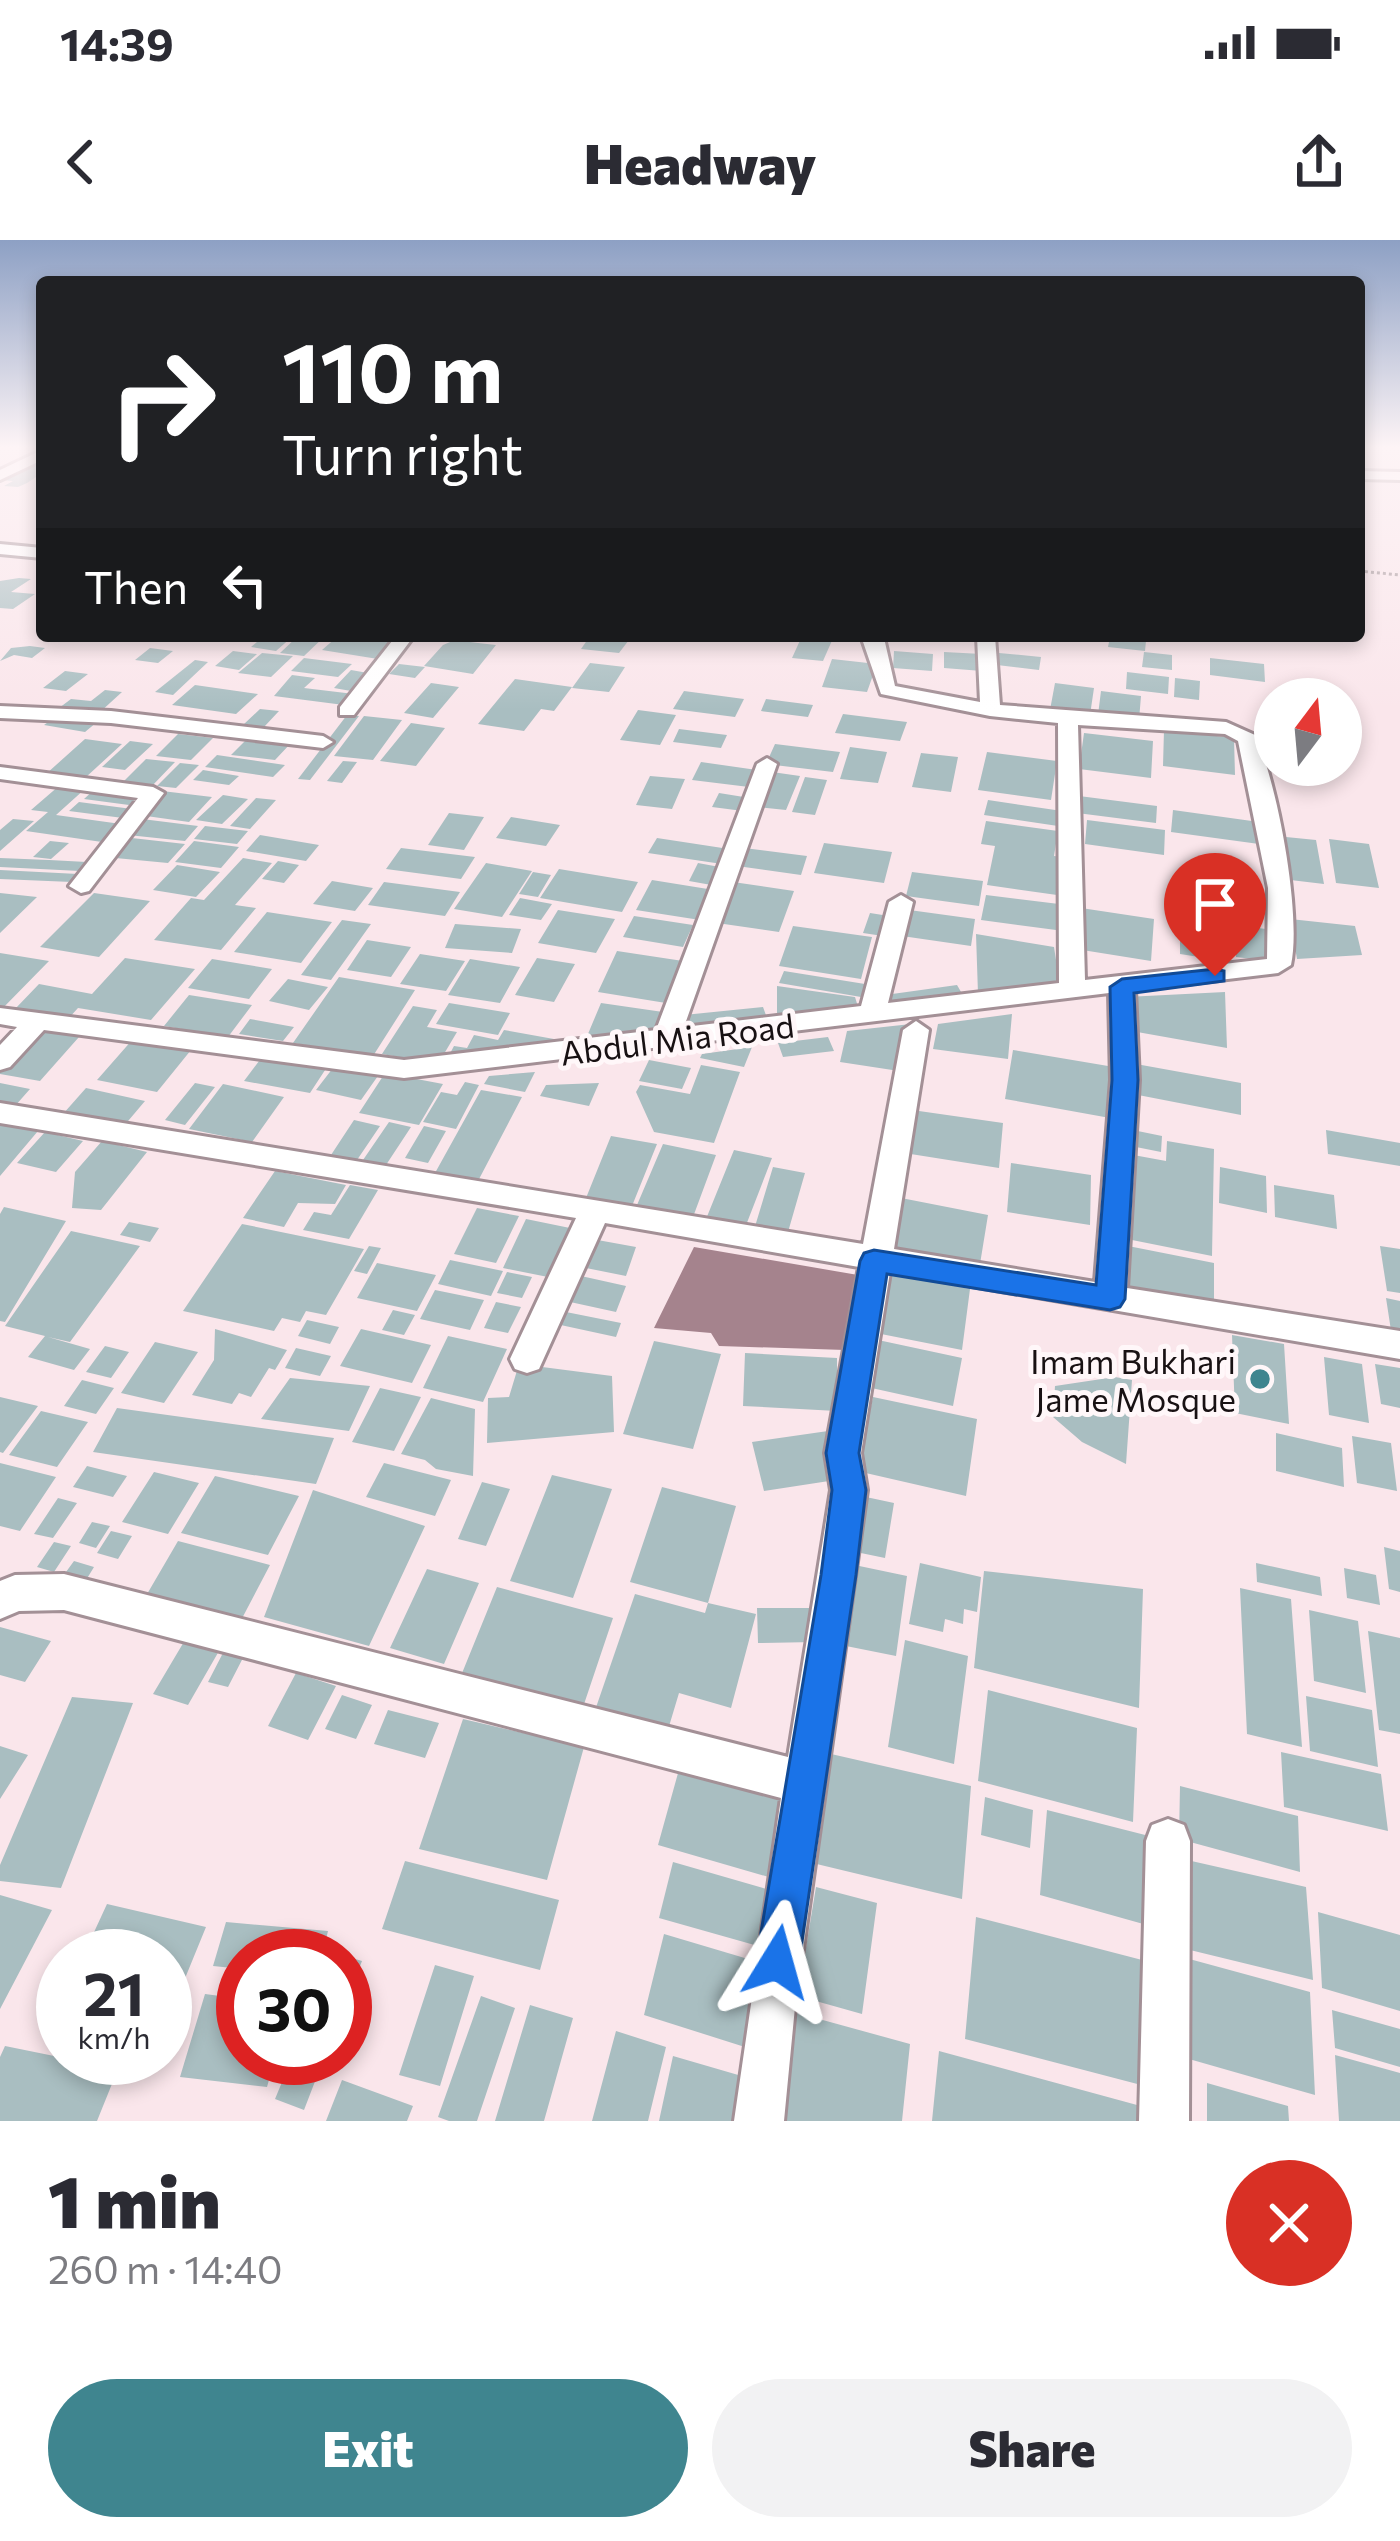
<!DOCTYPE html>
<meta charset="utf-8">
<style>
:root{--surface:#fff;--page:#f2f2f3;--text:#2b2b33;--muted:#7c7c81;--accent:#3f858f}
body{margin:0;font-family:Commissioner,sans-serif;background:var(--page);color:var(--text);height:100vh;display:flex;flex-direction:column;font-size:45px;white-space:nowrap}
*{box-sizing:border-box;margin:0}
p{font-size:39px;color:var(--muted)}
.icon{flex:none;width:66px;height:66px;fill:none;stroke:currentColor;stroke-width:2;stroke-linecap:round;stroke-linejoin:round}
.map{position:relative;height:1881px;overflow:hidden}
.drawer{display:flex;flex-direction:column;background:var(--surface);flex:1}
.drawer>*{flex:none}
.guide{position:absolute;left:36px;top:36px;width:1329px;height:366px;border-radius:12px;box-shadow:0 6px 18px #0003;background:#202124;color:#fff;overflow:hidden}
.needle{width:78px;rotate:16deg}
.tools{position:absolute;left:1254px;top:438px;display:grid;gap:24px}
.tools a{display:grid;place-items:center;width:108px;height:108px;border-radius:50%;background:var(--surface);box-shadow:0 6px 18px #0003;font-size:60px}
.speed{position:absolute;left:36px;top:1689px;display:flex;gap:24px;font-size:60px;font-weight:700;text-align:center}
.speed>*{display:grid;place-content:center;width:156px;height:156px;border-radius:50%;background:var(--surface);box-shadow:0 6px 18px #0003;line-height:1}
.speed small{font-size:30px;font-weight:400}
.speed .limit{border:18px solid #d22;background:#fff;color:#111}
.pin{position:absolute;display:grid;place-items:center;width:102px;height:102px;color:#fff;margin:-123px -51px;border-radius:50% 50% 50% 0;rotate:-45deg;box-shadow:0 0 12px #0007}
.pin .icon{rotate:45deg}
.me{position:absolute;width:132px;margin:-66px;rotate:8deg;stroke-linejoin:round;filter:drop-shadow(0 0 9px #0008)}
.turn{display:flex;align-items:center;gap:42px;height:252px;padding:0 48px;font-size:54px}
.turn .icon{width:156px;height:156px;stroke-width:2.5}
.turn b{display:block;font-size:84px;line-height:102px}
.then{display:flex;align-items:center;height:114px;padding:0 48px;background:#0003;gap:24px;font-size:45px}
.round{display:grid;place-items:center;flex:none;width:126px;height:126px;border-radius:63px;background:var(--page)}
.headline{display:flex;align-items:center;justify-content:space-between;height:204px;padding:0 48px}
h1{font-size:72px;font-weight:800;line-height:90px}
.cta{display:flex;gap:24px;margin-top:auto;padding:24px 48px}
.cta a{flex:1;height:138px;border-radius:72px;background:var(--accent);color:#fff;font-size:48px;font-weight:800;line-height:138px;text-align:center}
.cta a+a{background:var(--page);color:var(--text)}
.status{display:flex;justify-content:space-between;align-items:center;height:84px;padding:0 60px;background:var(--surface);direction:ltr}
.status svg{height:33px;fill:currentColor}
header{display:flex;justify-content:space-between;align-items:center;height:156px;padding:0 48px;background:var(--surface);font-size:54px;font-weight:800}
.map>svg:first-child{display:block}
</style>
<div class="status"><b>14:39</b><svg viewBox="0 0 49 12"><path d="M0 12V9h3v3zM5 12V6h3v6zM10 12V3h3v9zM15 12V0h3v12zM26 1h20v11H26zM47 4h2v5h-2z"/></svg></div>
<header><svg class="icon" aria-label="back" viewBox="0 0 24 24"><path d="M15 5l-7 7 7 7"/></svg>Headway<svg class="icon" aria-label="share" viewBox="0 0 24 24"><path d="M12 15V3M7 8l5-5 5 5M5 13v7h14v-7"/></svg></header>
<div class="map">
<svg width="1400" height="1881" viewBox="0 0 1400 1881">
<rect width="100%" height="100%" fill="#fae6eb"/>
<path fill="#a5838d" d="M694,1007L858,1035L845,1110L719,1106L711,1093L654,1088Z"/>
<path fill="#a9bec1" d="M42,218V233L27,243L18,247L4,246L13,241L0,240Z
M19,338L31,339L11,352L35,354L13,369L0,368V341Z
M264,396H293L276,411L251,407Z
M298,396H325L304,416L280,413Z
M338,396H361L397,401L378,419L322,410Z
M590,396H632L619,413L581,409Z
M802,396H834L823,421L792,418Z
M1110,397L1146,401L1145,411L1108,407Z
M455,400L478,403L496,405L473,434L424,426L443,405Z
M30,406L45,408L32,418L14,415L0,421L11,408Z
M150,408L173,411L158,423L135,420Z
M233,411L257,414L239,430L215,426Z
M894,411L933,414L932,431L893,428Z
M944,412L982,414V431L944,428Z
M1144,412L1172,415V430L1142,427Z
M262,413L293,416L271,437L238,433Z
M999,413L1041,417L1039,430L997,425Z
M304,418L352,424L338,437L291,431Z
M1210,418L1264,424L1265,442L1210,435Z
M832,419L877,424L867,452L822,447Z
M195,420L208,422L173,455L155,452Z
M590,423L625,427L609,452L572,448Z
M399,424L425,427L415,438L389,434Z
M351,430L368,433L351,451L334,448Z
M65,431L88,434L66,451L43,448Z
M1127,432L1169,437L1168,454L1126,449Z
M292,435L315,438L304,448L354,454L344,465L274,456Z
M1175,438L1200,441L1199,460L1174,457Z
M515,439L572,447L554,471L541,469L524,491L478,484Z
M431,443L459,447L433,478L404,473Z
M1055,443L1094,448L1090,475L1050,470Z
M195,445L258,454L236,474L172,465Z
M105,450L122,452L99,473L59,468L71,459L91,461Z
M684,451L744,459L735,477L673,469Z
M1101,451L1141,456L1139,480L1098,475Z
M766,459L813,465L808,477L761,471Z
M260,469L279,471L264,487L244,484Z
M638,470L676,475L660,505L620,500Z
M843,474L907,482L900,501L835,493Z
M347,475L359,476L310,540L298,539Z
M57,476L97,482L85,492L44,485Z
M364,476L402,480L373,520L334,516Z
M411,483L445,488L416,526L380,521Z
M679,489L727,495L721,508L673,502Z
M1164,490L1234,498L1235,535L1163,526Z
M1084,493L1153,501L1151,538L1079,529Z
M178,494L213,498L191,520L156,516Z
M248,498L291,503L275,520L231,515Z
M85,499L122,504L85,538L46,534Z
M130,501L153,504L125,530L102,527Z
M775,504L840,512L833,532L766,524Z
M850,507L887,512L878,543L840,539Z
M987,512L1057,521L1051,560L978,550Z
M921,513L958,517L951,552L912,547Z
M217,515L285,525L273,537L205,527Z
M146,519L175,522L151,547L121,544Z
M343,521L357,522L342,543L327,541Z
M701,522L757,530L749,547L692,540Z
M180,523L199,525L176,548L157,546Z
M203,530L239,536L229,545L193,540Z
M772,532L800,536L786,570L758,567Z
M650,536L685,539L672,569L636,565Z
M805,537L827,540L815,575L792,572Z
M60,545L86,548L56,575L121,584L102,602L26,591L48,572L31,570Z
M95,549L140,555L129,565L84,559Z
M162,551L212,557L189,582L139,575Z
M719,553L750,558L743,571L712,567Z
M223,555L248,559L222,584L196,580Z
M1079,556L1157,566L1156,583L1077,573Z
M256,558L276,560L250,589L230,586Z
M988,560L1062,571L1058,586L984,575Z
M79,562L132,569L123,578L69,571Z
M1173,570L1259,582V604L1171,592Z
M449,573L484,577L464,610L428,605Z
M511,577L560,585L546,606L496,598Z
M13,579L34,581L0,611V590Z
M142,579L198,586L185,601L128,595Z
M1087,580L1165,590L1164,615L1085,604Z
M986,581L1058,591L1054,616L1063,617L1057,655L987,645L995,606L981,604Z
M205,586L248,591L237,604L194,599Z
M260,595L319,605L306,621L246,611Z
M1276,596L1316,600L1324,644L1282,639Z
M123,597L185,604L168,623L105,617Z
M657,598L729,609L722,624L648,613Z
M1329,599L1369,604L1379,648L1336,643Z
M50,601L69,603L51,619L33,617Z
M194,601L239,607L221,628L175,622Z
M824,603L892,612L884,643L814,633Z
M401,608L475,617L461,639L386,629Z
M744,608L807,616L801,635L737,626Z
M0,618L49,620L87,622L80,631L0,627Z
M243,618L272,623L235,665L256,668L221,710L154,700L191,658L204,660Z
M278,621L299,625L284,643L262,639Z
M486,623L532,631L502,677L454,669Z
M698,623L725,628L717,646L689,641Z
M177,625L220,632L196,657L153,650Z
M559,629L638,642L622,672L540,658Z
M0,630L78,634L72,642L0,639Z
M533,632L551,635L538,657L519,654Z
M912,632L983,641L979,666L906,656Z
M652,640L714,650L700,680L636,670Z
M332,641L373,648L355,671L313,664Z
M384,642L460,652L445,676L368,665Z
M733,642L794,651L779,692L717,683Z
M0,653L37,657L0,693Z
M94,653L150,661L99,717L40,707Z
M986,655L1059,664L1056,690L981,680Z
M520,658L552,664L541,680L509,675Z
M1081,668L1154,679L1151,721L1076,709Z
M902,669L975,679L971,706L895,695Z
M558,670L615,679L596,713L538,703Z
M267,672L332,682L301,723L234,712Z
M870,673L889,676L883,696L863,693Z
M634,676L693,685L683,707L623,697Z
M1290,679L1355,686L1362,715L1297,719Z
M342,680L371,684L331,740L301,735Z
M1180,682L1211,686L1212,719L1180,714Z
M455,684L521,689L512,713L445,708Z
M1234,685L1266,689L1268,721L1236,717Z
M793,686L872,697L861,739L779,726Z
M976,694L1054,707L1060,746L978,754Z
M367,700L411,707L391,737L347,730Z
M617,711L683,721L666,763L598,752Z
M0,713L49,721L0,771Z
M420,714L465,721L446,751L400,744Z
M125,718L195,729L151,780L78,768L68,779L15,769L39,744L92,754Z
M537,718L575,724L554,762L515,755Z
M212,719L272,729L249,759L188,748Z
M470,719L520,727L500,763L448,755Z
M784,731L865,744L861,757L779,743Z
M339,737L415,750L373,816L293,803Z
M288,739L328,747L309,770L269,761Z
M957,745L964,757L891,767L885,755Z
M777,746L855,757L859,770L777,776Z
M1225,752L1227,808L1126,790V757Z
M189,755L252,765L228,797L164,786Z
M449,763L510,773L498,795L436,784Z
M601,763L663,772L659,794L585,801Z
M413,766L437,770L427,787L457,792L438,824L382,814Z
M763,767L767,778L687,787L684,775Z
M1012,774L1008,819L933,809L938,784Z
M250,779L294,787L283,801L239,794Z
M911,784L899,831L840,822L847,791Z
M35,789L79,797L40,841L0,834V827Z
M504,790L565,801L564,809L446,821L454,806L467,808L474,795L498,800Z
M828,797L834,811L783,817L778,803Z
M133,799L191,810L157,852L97,840Z
M752,807L744,827L700,818L702,814Z
M1013,810L1114,827L1110,878L1005,859Z
M265,813L329,824L310,853L244,841Z
M649,820L691,828L682,849L639,841Z
M336,824L380,833L361,860L316,850Z
M1136,824L1241,843V875L1133,854Z
M701,825L740,832L714,903L654,892L636,852L640,845L690,854Z
M535,832L525,852L484,844L489,836Z
M385,833L443,844L419,885L359,873Z
M465,842L479,845L456,889L423,882L441,852L457,855Z
M0,843L30,849L15,866L0,862Z
M195,843L215,847L185,885L165,880Z
M599,843L589,866L540,856L546,845Z
M223,844L284,857L252,902L189,889Z
M86,848L145,861L123,887L63,874Z
M481,850L522,857L478,941L435,933Z
M905,869L1003,883L999,928L898,912Z
M354,880L380,886L357,920L331,915Z
M389,882L411,887L386,925L363,920Z
M0,884L38,891L0,936Z
M424,886L446,891L428,923L405,918Z
M1123,888L1162,896L1161,912L1121,904Z
M1326,890L1400,903V926L1328,914Z
M45,892L83,901L56,932L17,923Z
M611,896L657,904L632,966L586,958Z
M102,901L147,912L101,970L72,968L75,932Z
M1167,901L1214,909L1212,1016L1122,998L1128,914L1166,921Z
M663,904L716,915L693,977L637,965Z
M734,910L772,918L743,993L704,984Z
M1011,923L1091,935L1090,985L1007,972Z
M773,927L805,933L786,999L753,993Z
M1220,927L1266,936L1267,973L1219,963Z
M275,931L346,945L335,964L298,963L284,987L243,978Z
M350,945L378,950L349,999L303,990L314,972L331,975Z
M1274,945L1334,955L1337,989L1275,977Z
M896,957L988,975L980,1024L885,1005Z
M4,967L66,981L5,1082L0,1081V974Z
M477,968L519,976L496,1023L454,1014Z
M526,979L570,988L548,1037L503,1028Z
M129,982L159,988L150,1002L120,995Z
M242,984L364,1009L326,1075L306,1071L300,1082L282,1078L274,1091L183,1071Z
M71,991L140,1006L70,1102L48,1097L90,1109L74,1130L28,1117L45,1096L5,1086Z
M592,999L636,1007L626,1036L581,1027Z
M1123,1005L1214,1023V1065L1120,1046Z
M369,1006L381,1008L367,1034L354,1031Z
M1380,1006L1400,1009V1053L1387,1051Z
M450,1020L503,1031L491,1056L438,1044Z
M377,1023L436,1035L417,1071L357,1058Z
M507,1032L532,1037L522,1058L497,1053Z
M888,1033L970,1049L962,1110L876,1093Z
M572,1034L626,1046L616,1072L561,1060Z
M435,1050L484,1060L470,1090L420,1079Z
M1386,1058L1400,1061V1098L1392,1097Z
M496,1062L521,1067L508,1093L484,1088Z
M393,1070L415,1075L404,1095L382,1090Z
M561,1071L621,1083L616,1097L556,1084Z
M307,1080L339,1087L330,1104L298,1096Z
M215,1089L287,1110L275,1130L269,1128L251,1157L239,1153L232,1164L192,1155L214,1120Z
M361,1089L431,1105L412,1143L340,1126Z
M1232,1095L1284,1104L1289,1184L1235,1173Z
M448,1096L507,1109L483,1162L423,1148Z
M878,1100L962,1118L953,1166L867,1147Z
M654,1101L721,1114L693,1209L623,1194Z
M155,1102L198,1112L164,1163L121,1153Z
M105,1106L129,1112L111,1138L86,1132Z
M296,1108L331,1116L320,1136L285,1128Z
M745,1113L837,1118V1171L743,1166Z
M1324,1117L1362,1124L1369,1183L1329,1175Z
M519,1124L612,1136L614,1192L487,1203L488,1158L509,1157Z
M1375,1124L1400,1128V1168L1381,1164Z
M1115,1137L1132,1140L1126,1224L1082,1202L1053,1177L1055,1146Z
M290,1138L370,1146L349,1191L261,1179Z
M82,1140L114,1148L96,1174L64,1166Z
M380,1148L421,1157L394,1211L352,1202Z
M0,1157L38,1166L3,1213L0,1212Z
M873,1157L977,1179L966,1256L857,1231Z
M431,1158L475,1169L473,1236L436,1229L425,1220L401,1214Z
M117,1168L334,1198L316,1244L93,1212Z
M41,1171L88,1182L57,1227L9,1215Z
M828,1191L842,1239L764,1251L752,1202Z
M1276,1193L1342,1208L1344,1247L1276,1231Z
M1352,1196L1391,1203L1397,1251L1357,1243Z
M0,1223L56,1237L20,1291L0,1286Z
M384,1223L451,1240L435,1276L366,1257Z
M87,1226L127,1236L113,1257L73,1247Z
M154,1232L199,1243L168,1294L122,1282Z
M552,1235L612,1249L573,1358L510,1341Z
M215,1236L299,1256L268,1315L181,1293Z
M482,1242L510,1249L486,1306L458,1299Z
M662,1247L736,1266L708,1363L756,1374L731,1468L679,1453L664,1503L591,1482L635,1354L705,1373L708,1363L630,1342Z
M313,1250L425,1286L369,1406L264,1377Z
M866,1257L894,1263L885,1318L856,1312Z
M58,1258L77,1263L53,1298L34,1294Z
M92,1282L110,1286L96,1308L79,1303Z
M111,1291L132,1296L118,1319L97,1313Z
M178,1301L270,1325L238,1386L143,1361Z
M54,1302L71,1306L54,1332L37,1327Z
M1384,1307L1400,1311V1352L1389,1349Z
M74,1321L94,1327L80,1350L58,1343Z
M845,1323L907,1336L896,1416L831,1403Z
M920,1323L981,1337L977,1372L964,1369L963,1384L945,1379L943,1392L909,1384Z
M1256,1323L1320,1337L1322,1356L1257,1342Z
M1344,1328L1376,1335L1380,1365L1347,1358Z
M427,1329L479,1343L444,1424L390,1408Z
M984,1331L1143,1349L1139,1468L974,1428Z
M497,1347L613,1378L578,1482L456,1448Z
M1240,1348L1291,1359L1302,1507L1247,1494Z
M757,1368H812L815,1402L758,1403Z
M1309,1370L1358,1381L1366,1453L1314,1441Z
M0,1387L51,1401L25,1442L0,1435Z
M1368,1391L1400,1398V1494L1379,1490Z
M185,1400L219,1411L188,1465L153,1454Z
M905,1400L968,1416L954,1524L888,1507Z
M225,1409L245,1414L228,1447L208,1442Z
M296,1433L336,1446L308,1500L268,1486Z
M988,1450L1137,1488L1133,1582L978,1541Z
M342,1455L372,1465L356,1499L325,1489Z
M1306,1456L1372,1470L1378,1527L1310,1511Z
M72,1457L133,1463L61,1648L0,1641V1625Z
M388,1470L439,1483L425,1518L374,1504Z
M463,1479L584,1507L547,1640L419,1609Z
M0,1506L28,1515L0,1559Z
M818,1511L971,1546L962,1659L800,1620Z
M1281,1512L1381,1534L1388,1591L1284,1567Z
M680,1526L789,1556L772,1638L658,1605Z
M1180,1546L1298,1576L1300,1632L1179,1599Z
M985,1557L1033,1570L1030,1608L981,1595Z
M1047,1570L1157,1598L1154,1687L1040,1655Z
M1187,1620L1306,1647L1313,1740L1190,1710Z
M405,1621L559,1660L540,1730L382,1689Z
M673,1622L770,1650L758,1706L659,1678Z
M816,1647L877,1663L862,1774L798,1756Z
M0,1655L52,1670L0,1769Z
M107,1664L206,1687L170,1775L165,1773V1716H83Z
M1318,1672L1400,1695V1771L1322,1748Z
M976,1677L1146,1721L1145,1846L965,1799Z
M226,1682L328,1691L322,1716H243V1729L213,1726Z
M664,1694L765,1724L748,1808L644,1775Z
M345,1716L362,1721L345,1764Z
M1182,1717L1310,1752L1315,1855L1182,1817Z
M435,1725L474,1736L440,1846L399,1835Z
M205,1754L243,1759V1818H275L267,1847L180,1837Z
M481,1756L515,1768L477,1881H449L438,1877Z
M530,1765L573,1778L544,1881H495Z
M1332,1770L1400,1789V1827L1335,1808Z
M790,1771L910,1804L902,1881H771Z
M616,1791L666,1807L648,1881H592Z
M5,1806L118,1829L97,1881H0V1817Z
M939,1811L1148,1868V1881H932Z
M1335,1815L1400,1833V1881H1339Z
M673,1816L752,1839L744,1881H659Z
M292,1818H324L304,1870L275,1859Z
M342,1840L413,1866L407,1881H326Z
M1207,1843L1288,1866L1289,1881H1207Z"/>
<g fill="none" stroke-linecap="round" stroke-linejoin="round">
<defs>
<path id="street" d="M42,210V220L0,240V230Z
M1359,231L1400,232V240L1359,239Z
M0,304L42,308V318L0,314Z
M396,396H414L354,475H340V467Z
M861,396L884,398L895,446L980,462L977,396H995L1000,465L1226,482L1255,495C1277,541 1302,675 1291,725L1278,733L1135,750L1139,840L1127,1048L1400,1091V1119L890,1032L861,1213L867,1250L795,1767L784,1881H734L781,1558L64,1370L19,1371L0,1379V1341L15,1335L64,1334L788,1517L831,1250L825,1213L859,1027L605,983L539,1129L527,1133L515,1129L510,1119L576,978L0,883V863L863,1004L903,790L916,781L929,790L894,1009L1095,1042L1111,840L1109,753L404,838L44,790L10,827L0,830V805L17,787L0,784V768L404,820L656,790L757,524L767,518L777,524L684,787L861,766L889,662L901,655L913,662L888,763L1059,743L1058,483L990,476L881,454ZM1078,485L1225,494L1238,501L1268,648L1267,719L1085,740Z
M0,466L111,471L323,496L333,502L323,508L111,483L0,478Z
M0,527L153,547L164,553L89,651L81,653L69,646L138,558L0,539Z
M1168,1579L1184,1585L1190,1601L1189,1881H1139L1146,1601L1152,1585Z"/>
</defs>
<use href="#street" stroke="#a39096" stroke-width="6"/>
<path stroke="#a09195" stroke-width="3" stroke-dasharray="3 3" stroke-linecap="butt" d="M1359,331L1400,335"/>
<use href="#street" fill="#fff" fill-rule="evenodd"/>
</g>
<linearGradient id="sky" x2="0" y2="1"><stop stop-color="#8da0c4"/><stop offset="0.44" stop-color="#fdf4f6"/><stop offset="1" stop-color="#fdf4f6" stop-opacity="0"/></linearGradient>
<rect width="1400" height="470" fill="url(#sky)"/>
<path fill="#1a73e8" stroke="#114b97" stroke-width="3" d="M1215,729L1224,731V741L1134,753L1138,840L1125,1059L1120,1067L1110,1070L887,1034L859,1213L866,1250L856,1335L799,1722L792,1737L777,1743L762,1737L756,1722L821,1335L832,1250L826,1213L860,1021L864,1013L874,1010L1096,1045L1112,840L1110,747L1122,739Z"/>
<circle fill="#3f858f" stroke="#fff7f9" stroke-width="4.5" cx="1260" cy="1139" r="12"/>
<g text-anchor="middle" dominant-baseline="central" stroke-width="10" stroke-linejoin="round" paint-order="stroke">
<g font-size="33" fill="#181113" stroke="#fff7f9">
<text transform="translate(677 798) rotate(-7)">Abdul Mia Road</text>
</g>
<g font-size="33" fill="#181113" stroke="#fff7f9" text-anchor="end">
<text x="1236" y="1120">Imam Bukhari<tspan x="1236" dy="38">Jame Mosque</tspan></text>
</g>
</g>
</svg>
<div class="tools">
<a><svg class="needle" viewBox="-14 -14 28 28"><path d="M0-13l5 13h-10z" fill="#e53935"/><path d="M0 13l5-13h-10z" fill="#7c7c81"/></svg></a>
</div>
<div class="speed"><div>21<small>km/h</small></div><div class="limit">30</div></div>
<div class="pin" style="left:1215px;top:736px;background:#d93025"><svg class="icon" aria-label="arrive" viewBox="0 0 24 24"><path d="M6 21V4h12l-3 4 3 4H6"/></svg></div>
<svg class="me" style="left:777px;top:1722px" viewBox="-20 -20 40 40"><path d="M0-17L14 15 0 8-14 15z" fill="#1a73e8" stroke="#fff" stroke-width="4"/></svg>
<div class="guide">
<div class="turn"><svg class="icon" aria-label="right" viewBox="0 0 24 24"><path d="M7 20v-9h11M14 6l5 5-5 5"/></svg><div><b>110 m</b>Turn right</div></div>
<div class="then">Then<svg class="icon" aria-label="left" viewBox="0 0 24 24"><path d="M17 20v-9H6M10 6l-5 5 5 5"/></svg></div>
</div>
</div>
<section class="drawer">
<div class="headline"><div><h1>1 min</h1><p>260 m · 14:40</p></div><a class="round" style="background:#d93025;color:#fff"><svg class="icon" aria-label="close" viewBox="0 0 24 24"><path d="M6 6l12 12M18 6L6 18"/></svg></a></div>
<div class="cta"><a>Exit</a><a>Share</a></div>
</section>
